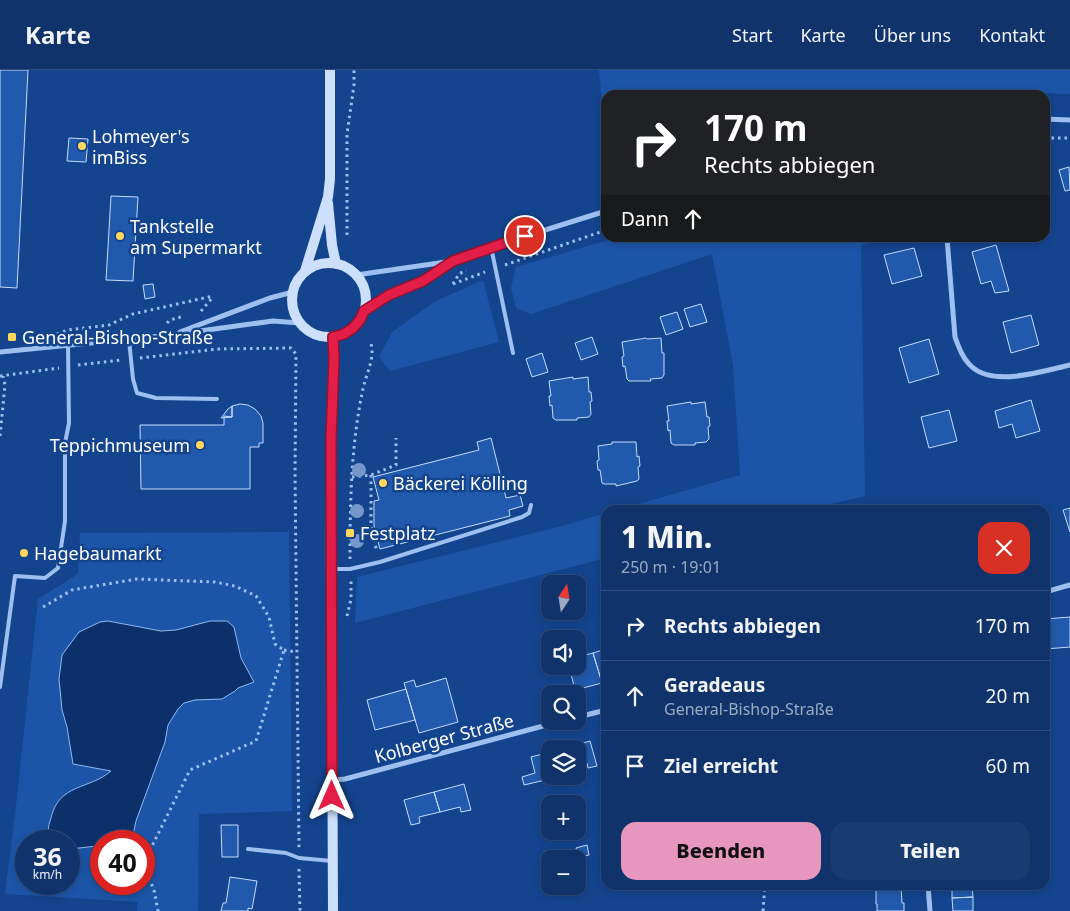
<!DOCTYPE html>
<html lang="de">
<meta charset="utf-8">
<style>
:root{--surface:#0f336a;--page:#183b70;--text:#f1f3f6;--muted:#9baac1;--line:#2f4e7e;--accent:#e797bd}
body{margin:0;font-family:"Noto Sans",sans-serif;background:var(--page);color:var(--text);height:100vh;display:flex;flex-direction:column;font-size:19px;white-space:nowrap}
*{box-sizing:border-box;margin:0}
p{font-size:16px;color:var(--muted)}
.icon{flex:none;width:28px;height:28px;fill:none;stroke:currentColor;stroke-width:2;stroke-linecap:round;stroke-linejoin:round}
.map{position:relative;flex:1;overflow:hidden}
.panel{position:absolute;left:601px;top:435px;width:449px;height:385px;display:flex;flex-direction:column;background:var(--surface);border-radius:15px;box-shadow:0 2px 8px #0003,0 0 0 1px var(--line)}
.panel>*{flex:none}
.banner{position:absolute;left:601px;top:20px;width:449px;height:152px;border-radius:15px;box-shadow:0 2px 8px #0003,0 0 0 1px var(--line);background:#202124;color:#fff;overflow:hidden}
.needle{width:32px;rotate:12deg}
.tools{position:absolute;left:541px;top:505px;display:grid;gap:10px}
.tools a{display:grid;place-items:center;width:45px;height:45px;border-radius:10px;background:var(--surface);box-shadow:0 2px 8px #0003,0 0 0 1px var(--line);font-size:25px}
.speed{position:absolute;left:15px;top:760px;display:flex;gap:10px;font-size:25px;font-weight:700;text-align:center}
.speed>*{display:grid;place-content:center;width:65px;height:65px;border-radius:50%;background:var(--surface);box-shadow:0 2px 8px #0003,0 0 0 1px var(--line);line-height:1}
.speed small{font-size:12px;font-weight:400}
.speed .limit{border:8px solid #d22;background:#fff;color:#111}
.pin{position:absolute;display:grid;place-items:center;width:42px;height:42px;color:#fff;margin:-21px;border:2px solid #fff;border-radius:50%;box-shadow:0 1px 5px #0007}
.me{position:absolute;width:55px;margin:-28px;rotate:0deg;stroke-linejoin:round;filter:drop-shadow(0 0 4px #0008)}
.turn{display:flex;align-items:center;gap:18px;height:105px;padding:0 20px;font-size:22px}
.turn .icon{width:65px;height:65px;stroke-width:2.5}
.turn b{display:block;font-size:35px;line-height:42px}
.then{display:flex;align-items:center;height:48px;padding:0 20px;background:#0003;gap:10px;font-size:19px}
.round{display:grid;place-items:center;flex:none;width:52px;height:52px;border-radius:15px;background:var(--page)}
.headline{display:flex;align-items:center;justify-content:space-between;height:85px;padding:0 20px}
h1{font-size:30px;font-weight:800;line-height:38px}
.primary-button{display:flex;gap:10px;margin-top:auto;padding:10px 20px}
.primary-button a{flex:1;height:58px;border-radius:15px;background:var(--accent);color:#111;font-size:20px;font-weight:800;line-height:58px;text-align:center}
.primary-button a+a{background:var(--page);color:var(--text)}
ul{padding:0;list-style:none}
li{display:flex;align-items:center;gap:15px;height:70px;padding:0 20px;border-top:1px solid var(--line)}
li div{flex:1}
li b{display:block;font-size:19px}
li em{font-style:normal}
header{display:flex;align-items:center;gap:30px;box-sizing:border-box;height:70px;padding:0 25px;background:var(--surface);border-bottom:1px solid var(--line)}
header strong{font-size:24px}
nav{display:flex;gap:28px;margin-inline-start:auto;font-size:18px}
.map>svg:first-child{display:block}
</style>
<header>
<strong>Karte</strong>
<nav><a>Start</a><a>Karte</a><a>Über uns</a><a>Kontakt</a></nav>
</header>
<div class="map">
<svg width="1070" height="841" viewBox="0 0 1070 841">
<rect width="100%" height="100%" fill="#14448e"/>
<path fill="#1c55a8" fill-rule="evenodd" d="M599,0H1070V24L1038,23L1008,25H606V71Z
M615,168H891L861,175L865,426L805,440H618L740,405L733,295L712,184L531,244L516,238L511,218L516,197Z
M483,210L499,272L390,301L379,287L392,262L434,232Z
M606,443V488L355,553L357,507L562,456Z
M289,462L292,741L199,744L198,841H137L138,832L5,824L15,746L38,529L78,504L80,463ZM108,551L161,561L176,560L210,551H227L234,557L241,588L254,612L238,618L222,629L195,630L184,633L178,639L168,655L165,672L136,751L133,765L119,764L117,769L110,771H144V814H101V774L69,778V814H26V771H50L47,763L51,744L61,728L105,707L111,701L71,687V675L62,640L79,562L100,552Z"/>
<path fill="#0c316a" stroke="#90baf4" d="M108,551L161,561L176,560L210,551H227L234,557L241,588L254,612L238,618L235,621L222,629L195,630L184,633L178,639L168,655L165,672L136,751L133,765L119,764L117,769L110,771H101V774L97,776L70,779L69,771H50C47,763 48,757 51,748C59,713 89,720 111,701L73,694L67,657L62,640L59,609L62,585L79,562L100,552Z"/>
<path fill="#215aad" stroke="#c4dbfc" d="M0,0H28L17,218L0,217Z
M69,68L88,69L86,92L67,91Z
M1069,97L1070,120L1065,121L1059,100Z
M111,126L138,127L133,211L106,210Z
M996,175L1009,221L995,223L991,211L981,214L972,182Z
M914,178L922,206L892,214L884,185Z
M153,214L155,227L145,229L143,215Z
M701,234L707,252L690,257L684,239Z
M677,242L683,259L666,265L660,247Z
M1031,245L1039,275L1011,283L1003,252Z
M592,267L598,284L581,290L575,273Z
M646,268L647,269L661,268L662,283H664V305L662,308L650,309L651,311H629L627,309L625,296L623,297L622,287L624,286L622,272Z
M929,269L939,304L909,313L899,278Z
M542,283L548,302L532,307L526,289Z
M573,307V309L588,307L589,322H591L592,331L590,332L591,344L589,347L577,348V350H556L553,348L552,335L550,336L549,326H551L549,311Z
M1031,330L1040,361L1016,368L1012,354L999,358L995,341Z
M691,332V334L705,332L707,347H709L710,356L708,357L709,369L706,372L695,373V375H674L671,373L670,360L668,361L667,351H669L667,336Z
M240,334L248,335L255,339L261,346L263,353V373H259V377H250V419H141L140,355H224V346L232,347V336Z
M232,336V347L221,348L228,339Z
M949,340L957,371L929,378L921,347Z
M491,368L506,428L520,425L523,436L509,440L510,446L380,479L374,456V431L379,430L373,407L479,380L477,372Z
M612,372H636L637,387L639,386L640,396L638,397L639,409L637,411L616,416V414H604L602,413L600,400H598L597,391L599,390L598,376L612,374Z
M1070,438V462L1063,440Z
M1070,547V577L1045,579V549Z
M606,579V612L602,613L593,583Z
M593,583L602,613L575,620L569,596H578V587Z
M446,608L458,652L419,663L404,613L414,610L416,617Z
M406,619L415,650L375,660L367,630Z
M590,671L597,696L588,698L587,693L578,696V679H562Z
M550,682V706L558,707L524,715L522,707L535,703L531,687Z
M464,714L471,740L461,742L460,737L440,742L434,722Z
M434,722L440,742L419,747L420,753L411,755L404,730Z
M221,755H238V787H222Z
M587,775L589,785L579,787L576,778Z
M230,807L257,811L252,839L248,838V841H221L223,833H226Z
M876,815H901L902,833H904V841H877V834H876Z
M952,815H972L973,827L952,828Z
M973,827V841H953L952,828Z"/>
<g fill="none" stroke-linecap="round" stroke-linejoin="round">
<path stroke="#9ec0f1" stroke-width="3" stroke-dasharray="2.5 4" stroke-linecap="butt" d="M1045,68H1070
M347,165V64L354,15V0
M505,195L606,160
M453,214L485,202
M453,214L459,204L466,200
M201,241L213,227
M167,253L170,250L181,247
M57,264L68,260L109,255L133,244L213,226
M140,288L217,279L291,278L296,284L295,403L299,778
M78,295L121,290
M0,306L59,298
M0,366L5,315L3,306
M371,405V457L377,482
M352,407L371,405L396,395V368
M350,489C350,432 351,374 363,319C366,304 375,289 371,274
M43,537L72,520L137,509L215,512L235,516L256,526L269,547L275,574L284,580L256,671L190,700L153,774L144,788
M347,546L351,529V510
M284,580L296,582
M144,796L154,820L158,841
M299,799L300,841
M763,841L765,815"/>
<path stroke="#9ec0f1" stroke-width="4" d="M491,177L513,283
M129,270L133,309L137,323L156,328L217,329
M332,499H350L380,492L522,447L529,443L531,435
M0,617L15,506L45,508L58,498L65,451V373L69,353L68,276
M248,779L286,783L299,788L332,791"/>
<path stroke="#9ec0f1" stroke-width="5" d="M1045,49L1070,50
M947,168L955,267C959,278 963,289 972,297C994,317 1044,301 1070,295
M356,205L453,191L491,177L606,141
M364,241L389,225L423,211L450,193
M180,262L270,228L293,222
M0,282L171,265L273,251L300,253
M1045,522L1070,515
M578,647L606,640
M333,710L345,709L562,651
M928,815L930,841"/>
<path stroke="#ccdffb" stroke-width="10" d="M328,133L332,175L336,194
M292 230a37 37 0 1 1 74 0a37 37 0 1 1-74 0Z
M305,201L328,127L330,109V0
M333,841L331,370L334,289L333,267"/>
</g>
<g fill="#7597ca">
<circle cx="359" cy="400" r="7"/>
<circle cx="357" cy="441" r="7"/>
<circle cx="357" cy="471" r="7"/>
</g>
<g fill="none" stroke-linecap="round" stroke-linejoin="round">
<defs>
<path id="route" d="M332,726L331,370L334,289L333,267L344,264L353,258L360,250L364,241L389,225L423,211L453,191L525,166"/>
</defs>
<use href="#route" stroke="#92132f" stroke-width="12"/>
<use href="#route" stroke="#e11d48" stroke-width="9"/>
</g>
<g fill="#ffd75d" stroke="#14448e" stroke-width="2">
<circle cx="82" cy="76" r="5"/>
<circle cx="120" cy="166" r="5"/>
<rect x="7" y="262" width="10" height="10" rx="2.5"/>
<circle cx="200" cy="375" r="5"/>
<circle cx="383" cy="413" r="5"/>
<rect x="345" y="458" width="10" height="10" rx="2.5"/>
<circle cx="24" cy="483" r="5"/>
</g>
<g text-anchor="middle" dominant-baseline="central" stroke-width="5" stroke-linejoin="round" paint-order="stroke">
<g font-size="18" fill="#fff" stroke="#14448e" text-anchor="start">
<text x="92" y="66">Lohmeyer's<tspan x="92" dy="21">imBiss</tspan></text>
<text x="130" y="156">Tankstelle<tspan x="130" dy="21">am Supermarkt</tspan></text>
<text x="22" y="267">General-Bishop-Straße</text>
<text x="190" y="375" text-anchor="end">Teppichmuseum</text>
<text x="393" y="413">Bäckerei Kölling</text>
<text x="360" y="463">Festplatz</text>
<text x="34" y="483">Hagebaumarkt</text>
</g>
<g font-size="18" fill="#fff" stroke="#14448e">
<text transform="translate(444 668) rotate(-15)">Kolberger Straße</text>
</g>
</g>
</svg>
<div class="tools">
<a><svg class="needle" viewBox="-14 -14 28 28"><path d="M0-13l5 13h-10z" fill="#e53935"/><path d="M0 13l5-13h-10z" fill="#9baac1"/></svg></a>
<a><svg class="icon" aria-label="sound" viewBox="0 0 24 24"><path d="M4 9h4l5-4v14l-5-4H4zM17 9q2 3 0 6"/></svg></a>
<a><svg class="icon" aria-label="search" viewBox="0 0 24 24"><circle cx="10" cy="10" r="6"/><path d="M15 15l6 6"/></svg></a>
<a><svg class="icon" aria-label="layers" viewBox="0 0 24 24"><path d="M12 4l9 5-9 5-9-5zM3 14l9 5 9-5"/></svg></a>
<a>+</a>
<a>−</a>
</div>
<div class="speed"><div>36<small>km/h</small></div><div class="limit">40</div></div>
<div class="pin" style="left:525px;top:166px;background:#d93025"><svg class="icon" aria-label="arrive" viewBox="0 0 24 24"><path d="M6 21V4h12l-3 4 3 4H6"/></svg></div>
<svg class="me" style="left:332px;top:726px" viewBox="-20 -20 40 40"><path d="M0-17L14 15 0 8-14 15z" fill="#e11d48" stroke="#fff" stroke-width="4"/></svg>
<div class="banner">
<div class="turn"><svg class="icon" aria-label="right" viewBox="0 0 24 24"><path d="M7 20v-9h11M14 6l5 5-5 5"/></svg><div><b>170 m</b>Rechts abbiegen</div></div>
<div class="then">Dann<svg class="icon" aria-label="ahead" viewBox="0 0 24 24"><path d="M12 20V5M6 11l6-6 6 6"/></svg></div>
</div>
<section class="panel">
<div class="headline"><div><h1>1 Min.</h1><p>250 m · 19:01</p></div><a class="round" style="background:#d93025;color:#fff"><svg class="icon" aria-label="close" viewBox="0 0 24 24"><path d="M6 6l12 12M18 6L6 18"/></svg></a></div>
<ul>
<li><svg class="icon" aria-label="right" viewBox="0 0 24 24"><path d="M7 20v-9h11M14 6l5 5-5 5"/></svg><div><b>Rechts abbiegen</b></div><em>170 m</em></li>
<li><svg class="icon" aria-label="ahead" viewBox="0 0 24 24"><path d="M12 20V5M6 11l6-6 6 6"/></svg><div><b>Geradeaus</b><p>General-Bishop-Straße</p></div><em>20 m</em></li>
<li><svg class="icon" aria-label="arrive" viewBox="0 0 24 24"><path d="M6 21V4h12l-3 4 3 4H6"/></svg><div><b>Ziel erreicht</b></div><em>60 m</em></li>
</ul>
<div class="primary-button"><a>Beenden</a><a>Teilen</a></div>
</section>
</div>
